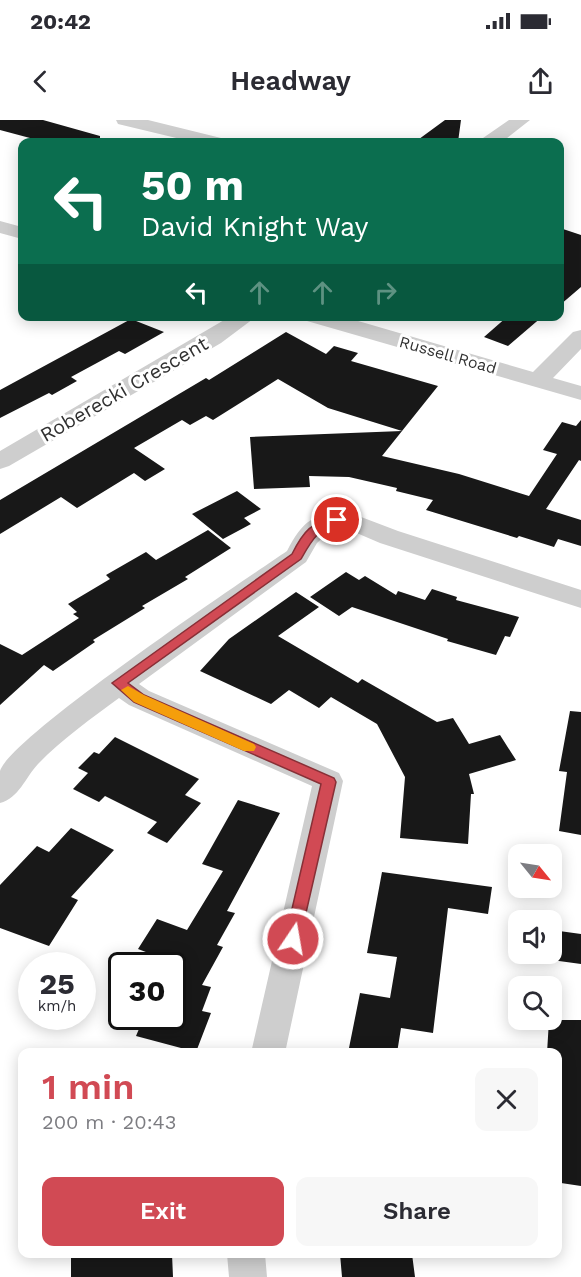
<!DOCTYPE html>
<meta charset="utf-8">
<style>
:root{--surface:#fff;--page:#f7f7f7;--text:#2b2b33;--muted:#7c7c81;--accent:#d14a54}
body{margin:0;font-family:"Work Sans",sans-serif;background:var(--page);color:var(--text);height:100vh;display:flex;flex-direction:column;font-size:22px;white-space:nowrap}
*{box-sizing:border-box;margin:0}
p{font-size:20px;color:var(--muted)}
.icon{flex:none;width:33px;height:33px;fill:none;stroke:currentColor;stroke-width:2;stroke-linecap:round;stroke-linejoin:round}
.map{position:relative;flex:1;overflow:hidden}
.sheet{position:absolute;left:18px;top:928px;width:544px;height:210px;display:flex;flex-direction:column;background:var(--surface);border-radius:12px;box-shadow:0 3px 15px #0003}
.sheet>*{flex:none}
.hud{position:absolute;left:18px;top:18px;width:546px;height:183px;border-radius:12px;box-shadow:0 3px 15px #0003;background:#0b6e4f;color:#fff;overflow:hidden}
.needle{width:39px;rotate:120deg}
.controls{position:absolute;left:508px;top:724px;display:grid;gap:12px}
.controls a{display:grid;place-items:center;width:54px;height:54px;border-radius:12px;background:var(--surface);box-shadow:0 3px 15px #0003;font-size:30px}
.speed{position:absolute;left:18px;top:832px;display:flex;gap:12px;font-size:30px;font-weight:700;text-align:center}
.speed>*{display:grid;place-content:center;width:78px;height:78px;border-radius:50%;background:var(--surface);box-shadow:0 3px 15px #0003;line-height:1}
.speed small{font-size:15px;font-weight:400}
.speed .limit{border:3px solid #111;border-radius:9px;background:#fff;color:#111}
.pin{position:absolute;display:grid;place-items:center;width:51px;height:51px;color:#fff;margin:-26px;border:3px solid #fff;border-radius:50%;box-shadow:0 2px 6px #0007}
.me{position:absolute;width:66px;margin:-33px;rotate:12deg;stroke-linejoin:round;filter:drop-shadow(0 0 4px #0008)}
.turn{display:flex;align-items:center;gap:21px;height:126px;padding:0 24px;font-size:27px}
.turn .icon{width:78px;height:78px;stroke-width:2.5}
.turn b{display:block;font-size:42px;line-height:51px}
.lanes{display:flex;align-items:center;height:57px;padding:0 24px;background:#0003;justify-content:center;gap:30px;direction:ltr}
.lanes .off{opacity:.35}
.round{display:grid;place-items:center;flex:none;width:63px;height:63px;border-radius:12px;background:var(--page)}
.headline{display:flex;align-items:center;justify-content:space-between;height:102px;padding:0 24px}
h1{font-size:36px;font-weight:600;line-height:45px;color:var(--accent)}
.primary-button{display:flex;gap:12px;margin-top:auto;padding:12px 24px}
.primary-button a{flex:1;height:69px;border-radius:12px;background:var(--accent);color:#fff;font-size:24px;font-weight:600;line-height:69px;text-align:center}
.primary-button a+a{background:var(--page);color:var(--text)}
.status{display:flex;justify-content:space-between;align-items:center;height:42px;padding:0 30px;background:var(--surface);direction:ltr}
.status svg{height:16px;fill:currentColor}
header{display:flex;justify-content:space-between;align-items:center;height:78px;padding:0 24px;background:var(--surface);font-size:27px;font-weight:600}
.map>svg:first-child{display:block}
</style>
<div class="status"><b>20:42</b><svg viewBox="0 0 49 12"><path d="M0 12V9h3v3zM5 12V6h3v6zM10 12V3h3v9zM15 12V0h3v12zM26 1h20v11H26zM47 4h2v5h-2z"/></svg></div>
<header><svg class="icon" aria-label="back" viewBox="0 0 24 24"><path d="M15 5l-7 7 7 7"/></svg>Headway<svg class="icon" aria-label="share" viewBox="0 0 24 24"><path d="M12 15V3M7 8l5-5 5 5M5 13v7h14v-7"/></svg></header>
<div class="map">
<svg width="581" height="1157" viewBox="0 0 581 1157">
<rect width="100%" height="100%" fill="#fff"/>
<path fill="#181818" d="M0,0H43L100,16V22H45L0,10Z
M445,0H461L458,22H415Z
M560,108L581,115V167L560,185Z
M508,196H543L508,226L484,217Z
M131,199L164,212L125,234L119,231L71,257L77,261L52,275L49,273L0,298V270Z
M286,212L326,234L334,226L358,233L351,241L438,266L402,311L328,288L278,259L213,300L206,296L190,305L182,300L134,328L165,349L145,361L134,353L77,388L61,377L0,414V380L206,258L209,260Z
M581,300V341L579,340L546,389L581,400V426L558,419L554,427L519,416L517,418L426,390L433,380L396,371L397,368L349,357L309,356L310,367L254,369L250,317L402,311L382,336L459,354L529,376L557,334L543,330L562,302L576,306Z
M237,371L261,389L244,398L251,404L223,419L192,394Z
M208,410L231,428L185,457L188,459L142,486L145,488L93,520L95,522L53,551L44,545L0,585V524L22,535L79,498L73,494L77,492L68,484L110,459L106,455L146,432L156,440Z
M346,452L359,460L365,456L396,475L398,471L425,480L432,469L457,477L456,480L519,497L510,517L505,516L496,535L447,521L448,519L352,487L339,496L310,477Z
M296,472L319,487L278,516L358,563L362,559L437,602L453,598L469,624L500,615L516,640L469,654L474,674H471L468,724L400,718L405,657L377,604L331,577L319,588L289,570L271,584L200,551L229,519Z
M570,591L581,592V715L559,711L567,652L559,651Z
M115,617L199,659L185,675L201,683L167,723L147,713L157,702L105,676L99,682L73,669L88,653L78,648L94,632L99,634Z
M238,680L280,693L227,791L235,793L217,825L223,827L202,865L211,867L202,891L211,893L196,932L136,916L144,897H172V842L138,829L157,799L187,810L223,751L202,744Z
M71,708L114,730L71,777L78,780L49,826L0,808V765L37,726L49,732Z
M382,752L492,767L488,794L448,788L433,913L401,908L397,933H348L360,873L390,878L397,837L367,833Z
M518,806L519,834H552V810L581,814V844L515,835Z
M549,900H581V1066L561,1063L558,1060L561,974H558V933H547Z
M71,1134H172L173,1157H71Z
M340,1134H412L415,1157H342Z"/>
<g fill="none" stroke-linecap="round" stroke-linejoin="round">
<path fill="#cecece" fill-rule="evenodd" d="M116,0H148L221,18L223,22H193L118,4Z
M509,0H530L502,22H481L483,18Z
M0,101L22,107V119L0,113Z
M231,196H257L221,223L9,346L0,349V331Z
M304,196H341L533,252L573,212L581,210V229L553,258L581,266V280L307,201Z
M348,392L398,411L581,470V488L380,423L345,408L332,409L317,423L306,442L139,564L149,571L339,653L343,661L285,933H251L312,666L129,585L119,578C92,598 62,619 38,644C25,658 19,678 0,683C0,674 0,660 0,651C10,617 243,461 287,431C303,400 314,393 348,392Z
M227,1134H265L267,1157H229Z"/>
</g>
<path fill="#d14a54" stroke="#883037" stroke-width="1.5" d="M337,396L341,397V403C317,410 313,418 301,439L128,563L144,575L334,658L336,662L300,819L298,823L293,825L287,823L285,819L321,664L134,582L112,563L292,434C304,410 311,403 337,396Z"/>
<path fill="#f59e0b" d="M128,566L144,575L254,624L256,627L254,631H244L134,582L121,570Z"/>
<g text-anchor="middle" dominant-baseline="central" stroke-width="6" stroke-linejoin="round" paint-order="stroke">
<g font-size="16" fill="#313131" stroke="#fff">
<text transform="translate(448 235) rotate(16)">Russell Road</text>
</g>
<g font-size="20" fill="#313131" stroke="#fff">
<text transform="translate(124 269) rotate(-30)">Roberecki Crescent</text>
</g>
</g>
</svg>
<div class="controls">
<a><svg class="needle" viewBox="-14 -14 28 28"><path d="M0-13l5 13h-10z" fill="#e53935"/><path d="M0 13l5-13h-10z" fill="#7c7c81"/></svg></a>
<a><svg class="icon" aria-label="sound" viewBox="0 0 24 24"><path d="M4 9h4l5-4v14l-5-4H4zM17 9q2 3 0 6"/></svg></a>
<a><svg class="icon" aria-label="search" viewBox="0 0 24 24"><circle cx="10" cy="10" r="6"/><path d="M15 15l6 6"/></svg></a>
</div>
<div class="speed"><div>25<small>km/h</small></div><div class="limit">30</div></div>
<div class="pin" style="left:337px;top:400px;background:#d93025"><svg class="icon" aria-label="arrive" viewBox="0 0 24 24"><path d="M6 21V4h12l-3 4 3 4H6"/></svg></div>
<svg class="me" style="left:293px;top:819px" viewBox="-20 -20 40 40"><circle r="17" fill="#d14a54" stroke="#fff" stroke-width="3"/><path d="M0-11L8 9 0 5-8 9z" fill="#fff"/></svg>
<div class="hud">
<div class="turn"><svg class="icon" aria-label="left" viewBox="0 0 24 24"><path d="M17 20v-9H6M10 6l-5 5 5 5"/></svg><div><b>50 m</b>David Knight Way</div></div>
<div class="lanes"><svg class="icon" aria-label="left" viewBox="0 0 24 24"><path d="M17 20v-9H6M10 6l-5 5 5 5"/></svg><svg class="icon off" aria-label="ahead" viewBox="0 0 24 24"><path d="M12 20V5M6 11l6-6 6 6"/></svg><svg class="icon off" aria-label="ahead" viewBox="0 0 24 24"><path d="M12 20V5M6 11l6-6 6 6"/></svg><svg class="icon off" aria-label="right" viewBox="0 0 24 24"><path d="M7 20v-9h11M14 6l5 5-5 5"/></svg></div>
</div>
<section class="sheet">
<div class="headline"><div><h1>1 min</h1><p>200 m · 20:43</p></div><a class="round"><svg class="icon" aria-label="close" viewBox="0 0 24 24"><path d="M6 6l12 12M18 6L6 18"/></svg></a></div>
<div class="primary-button"><a>Exit</a><a>Share</a></div>
</section>
</div>
